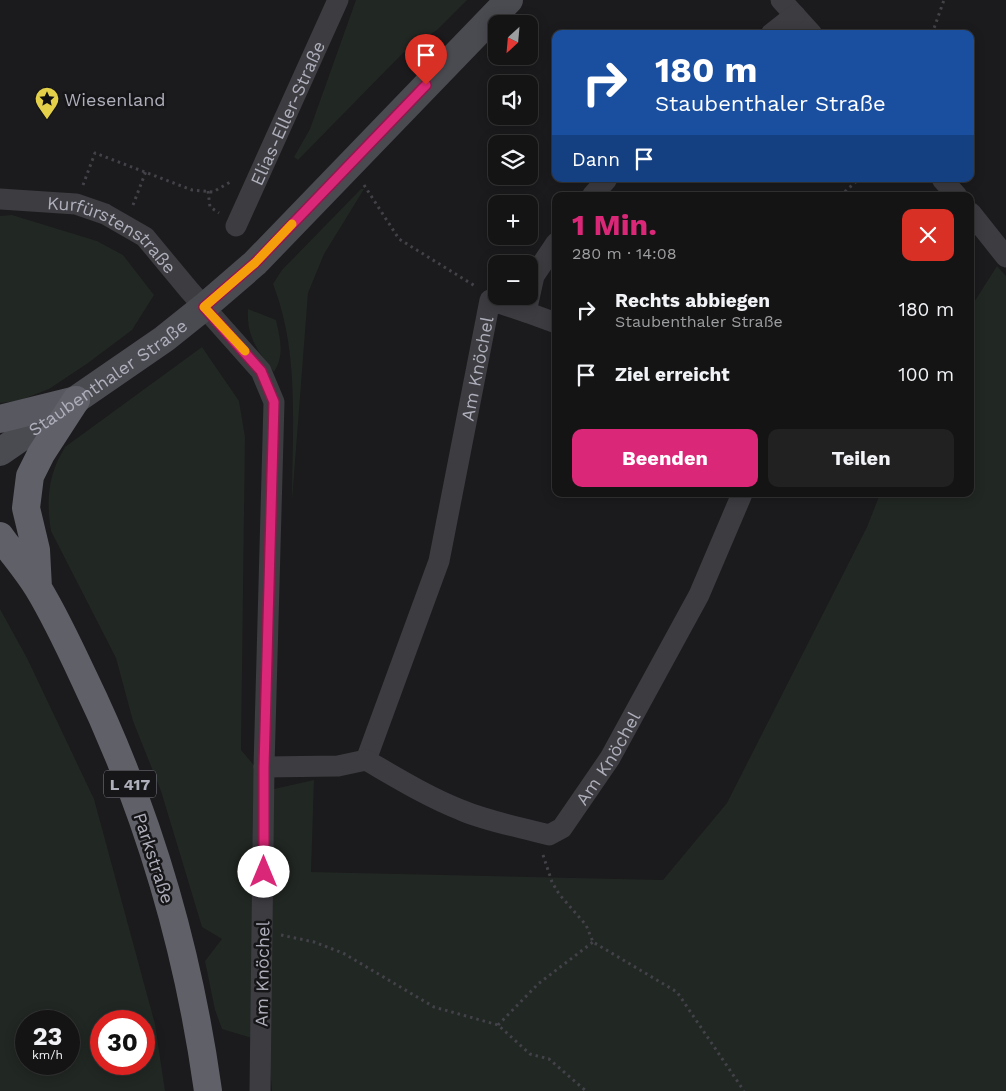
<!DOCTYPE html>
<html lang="de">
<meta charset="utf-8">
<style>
:root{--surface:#141415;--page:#212122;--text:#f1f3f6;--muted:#9d9ea0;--line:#333334;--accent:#db2777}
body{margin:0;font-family:"Work Sans",sans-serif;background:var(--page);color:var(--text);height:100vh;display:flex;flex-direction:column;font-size:19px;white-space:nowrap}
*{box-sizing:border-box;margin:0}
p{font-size:16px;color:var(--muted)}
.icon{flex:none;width:28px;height:28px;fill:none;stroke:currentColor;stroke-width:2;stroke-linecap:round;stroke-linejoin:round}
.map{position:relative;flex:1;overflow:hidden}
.details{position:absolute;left:552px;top:192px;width:422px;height:305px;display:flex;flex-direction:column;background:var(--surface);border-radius:10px;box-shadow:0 2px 12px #0003,0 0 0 1px var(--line)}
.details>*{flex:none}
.guide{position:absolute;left:552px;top:30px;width:422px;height:152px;border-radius:10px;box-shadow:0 2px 12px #0003,0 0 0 1px var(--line);background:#1a4fa0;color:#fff;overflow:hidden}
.needle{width:32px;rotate:206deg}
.fabs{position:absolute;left:488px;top:15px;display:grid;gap:10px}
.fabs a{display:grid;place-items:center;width:50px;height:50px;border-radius:10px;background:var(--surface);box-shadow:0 2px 12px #0003,0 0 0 1px var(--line);font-size:25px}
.speed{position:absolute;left:15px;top:1010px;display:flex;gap:10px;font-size:25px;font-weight:700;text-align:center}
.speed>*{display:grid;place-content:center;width:65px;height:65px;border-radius:50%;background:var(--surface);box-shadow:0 2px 12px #0003,0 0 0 1px var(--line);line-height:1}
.speed small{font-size:12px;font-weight:400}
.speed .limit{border:8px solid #d22;background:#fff;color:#111}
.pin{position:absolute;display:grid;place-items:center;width:42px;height:42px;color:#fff;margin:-51px -21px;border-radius:50% 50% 50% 0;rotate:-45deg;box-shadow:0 0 5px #0007}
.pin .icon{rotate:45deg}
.me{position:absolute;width:55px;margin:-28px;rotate:0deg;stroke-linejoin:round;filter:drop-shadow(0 0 4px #0008)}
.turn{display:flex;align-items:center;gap:18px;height:105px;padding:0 20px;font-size:22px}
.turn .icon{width:65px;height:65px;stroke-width:2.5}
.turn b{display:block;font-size:35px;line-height:42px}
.then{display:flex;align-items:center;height:48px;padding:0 20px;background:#0003;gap:10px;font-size:19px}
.round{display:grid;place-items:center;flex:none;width:52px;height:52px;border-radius:10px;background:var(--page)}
.headline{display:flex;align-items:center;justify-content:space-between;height:85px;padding:0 20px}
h1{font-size:30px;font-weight:700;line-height:38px;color:var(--accent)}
.action{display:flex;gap:10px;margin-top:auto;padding:10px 20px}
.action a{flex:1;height:58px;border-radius:10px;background:var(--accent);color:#fff;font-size:20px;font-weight:700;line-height:58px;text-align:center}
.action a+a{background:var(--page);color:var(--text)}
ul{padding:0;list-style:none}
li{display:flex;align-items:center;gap:15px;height:65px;padding:0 20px}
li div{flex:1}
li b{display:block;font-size:19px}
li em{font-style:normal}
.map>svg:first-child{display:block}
</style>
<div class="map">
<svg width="1006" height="1091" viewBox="0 0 1006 1091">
<rect width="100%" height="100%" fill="#1b1a1c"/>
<path fill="#212723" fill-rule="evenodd" d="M356,0H467L437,30L403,53L298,160L294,157L310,129Z
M361,189H364L324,254L308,293L292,501C292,429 300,353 273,284L282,270Z
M12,215L97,241L123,255L154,295L132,330L88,363L49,389L18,401L0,403V216Z
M997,266L1006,276V1091H272L268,1043L222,1029L215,1010L205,961L222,939L202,927L161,791L133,721L116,658L51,531C46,499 48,475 65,447L202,347L239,401L245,437L241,750L274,789L314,780L311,872L663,880L727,803L867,527L880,494H971V307Z
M248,309L276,320C280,338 285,355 274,372C258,352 246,336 248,309Z
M0,609L27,658L94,799L155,1024L165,1091H0ZM26,1021H69V1064H26ZM101,1021H144V1064H101Z"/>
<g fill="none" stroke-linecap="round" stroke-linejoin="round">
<path stroke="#424248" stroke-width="3" stroke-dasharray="2.5 4" stroke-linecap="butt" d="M932,34L944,0
M83,185L95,153L192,190L213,192L232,181
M364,185L399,239L475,286
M208,191L210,207L219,213
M840,196L859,179
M133,205L146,171
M543,855L552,882L559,894L586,925L593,942L677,992L744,1091
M281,935L314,942L343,953L434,1007L498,1025L530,1054L549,1059L586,1091
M498,1025L538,984L593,942"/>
<g stroke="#3c3c41" stroke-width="21">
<path d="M781,0L812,34"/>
<path d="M771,34L795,15"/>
<path d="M942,179L957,196"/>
<path d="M592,196L607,179"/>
<path id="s1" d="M0,199L76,204L105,214L145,237L189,290L261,371L274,402L264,767L260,1091"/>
<path d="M971,213L1006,257"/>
<path id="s2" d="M236,226L338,0"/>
<path d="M556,243L534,276L526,312L556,323"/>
<path id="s3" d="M366,760L439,561L490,300L526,312"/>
<path id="s4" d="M264,767L338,766L366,760C397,778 428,797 461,810C489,822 520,827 549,835L562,828L610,758L699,595L742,494"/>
</g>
<path stroke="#4a4a51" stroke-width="28" id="s5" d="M0,452L164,339L204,307L255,263L509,0"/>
<path stroke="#585860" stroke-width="28" d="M0,419L76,400"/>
<path stroke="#606069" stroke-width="28" d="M0,536C12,553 27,570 38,588C55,616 69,646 83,676C146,806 188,947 208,1091
M38,588L36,550L26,508L30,476L41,454L76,400"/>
</g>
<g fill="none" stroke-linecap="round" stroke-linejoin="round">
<defs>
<path id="route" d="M264,872V767L274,402L261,371L204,307L255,263L426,85"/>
</defs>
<use href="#route" stroke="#8e194d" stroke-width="12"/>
<use href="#route" stroke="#db2777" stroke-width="9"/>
<path stroke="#f59e0b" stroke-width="9" d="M245,351L204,307L255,263L292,224"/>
</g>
<defs>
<symbol id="sight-pin" viewBox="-11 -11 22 30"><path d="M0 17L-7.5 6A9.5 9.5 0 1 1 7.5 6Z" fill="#e5d149" stroke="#161517"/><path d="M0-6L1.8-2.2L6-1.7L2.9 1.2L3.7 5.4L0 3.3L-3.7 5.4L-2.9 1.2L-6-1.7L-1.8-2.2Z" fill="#111"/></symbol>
</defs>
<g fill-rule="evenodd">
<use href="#sight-pin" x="33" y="85" width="28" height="38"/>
</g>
<g text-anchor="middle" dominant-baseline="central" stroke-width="5" stroke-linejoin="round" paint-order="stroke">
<rect fill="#161517" stroke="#80818a" stroke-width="1" x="104" y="770.5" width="52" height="27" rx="4"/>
<g font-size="16" font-weight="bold" fill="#aeafbb">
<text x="130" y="784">L 417</text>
</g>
<g font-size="18" fill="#aeafbb" stroke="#161517" text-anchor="start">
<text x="64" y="99">Wiesenland</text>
</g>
<g font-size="18" fill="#aeafbb" stroke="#161517">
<text stroke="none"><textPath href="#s2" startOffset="124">Elias-Eller-Straße</textPath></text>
<text stroke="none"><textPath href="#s1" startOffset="122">Kurfürstenstraße</textPath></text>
<text stroke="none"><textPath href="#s3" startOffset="408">Am Knöchel</textPath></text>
<text stroke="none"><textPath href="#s5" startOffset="131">Staubenthaler Straße</textPath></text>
<text stroke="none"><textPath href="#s4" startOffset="400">Am Knöchel</textPath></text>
<text transform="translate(154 858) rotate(72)">Parkstraße</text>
<text transform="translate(262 974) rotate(-89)">Am Knöchel</text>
</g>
</g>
</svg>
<div class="fabs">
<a><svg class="needle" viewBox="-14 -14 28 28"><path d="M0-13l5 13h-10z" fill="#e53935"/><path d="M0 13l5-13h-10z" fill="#9d9ea0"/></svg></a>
<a><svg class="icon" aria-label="sound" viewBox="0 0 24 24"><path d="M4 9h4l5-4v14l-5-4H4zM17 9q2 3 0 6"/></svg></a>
<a><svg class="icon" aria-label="layers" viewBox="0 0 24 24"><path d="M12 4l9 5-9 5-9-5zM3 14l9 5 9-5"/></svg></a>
<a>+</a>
<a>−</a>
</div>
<div class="speed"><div>23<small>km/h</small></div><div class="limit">30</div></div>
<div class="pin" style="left:426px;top:85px;background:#d93025"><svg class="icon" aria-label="arrive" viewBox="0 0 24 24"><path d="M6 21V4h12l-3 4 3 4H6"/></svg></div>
<svg class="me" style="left:264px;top:872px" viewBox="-20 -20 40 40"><circle r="19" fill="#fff"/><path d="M0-13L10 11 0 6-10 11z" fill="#db2777"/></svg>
<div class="guide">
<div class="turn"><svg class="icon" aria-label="right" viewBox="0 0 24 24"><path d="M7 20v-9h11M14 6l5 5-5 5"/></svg><div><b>180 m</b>Staubenthaler Straße</div></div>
<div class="then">Dann<svg class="icon" aria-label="arrive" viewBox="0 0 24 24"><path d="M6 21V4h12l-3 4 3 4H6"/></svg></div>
</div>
<section class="details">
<div class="headline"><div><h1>1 Min.</h1><p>280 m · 14:08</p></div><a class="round" style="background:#d93025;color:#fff"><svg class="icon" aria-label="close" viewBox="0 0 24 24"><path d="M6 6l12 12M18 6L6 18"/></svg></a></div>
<ul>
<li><svg class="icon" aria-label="right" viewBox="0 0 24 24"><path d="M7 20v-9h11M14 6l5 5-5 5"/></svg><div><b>Rechts abbiegen</b><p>Staubenthaler Straße</p></div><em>180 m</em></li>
<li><svg class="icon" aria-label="arrive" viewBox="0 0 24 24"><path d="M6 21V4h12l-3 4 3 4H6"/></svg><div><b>Ziel erreicht</b></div><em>100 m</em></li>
</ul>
<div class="action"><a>Beenden</a><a>Teilen</a></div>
</section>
</div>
